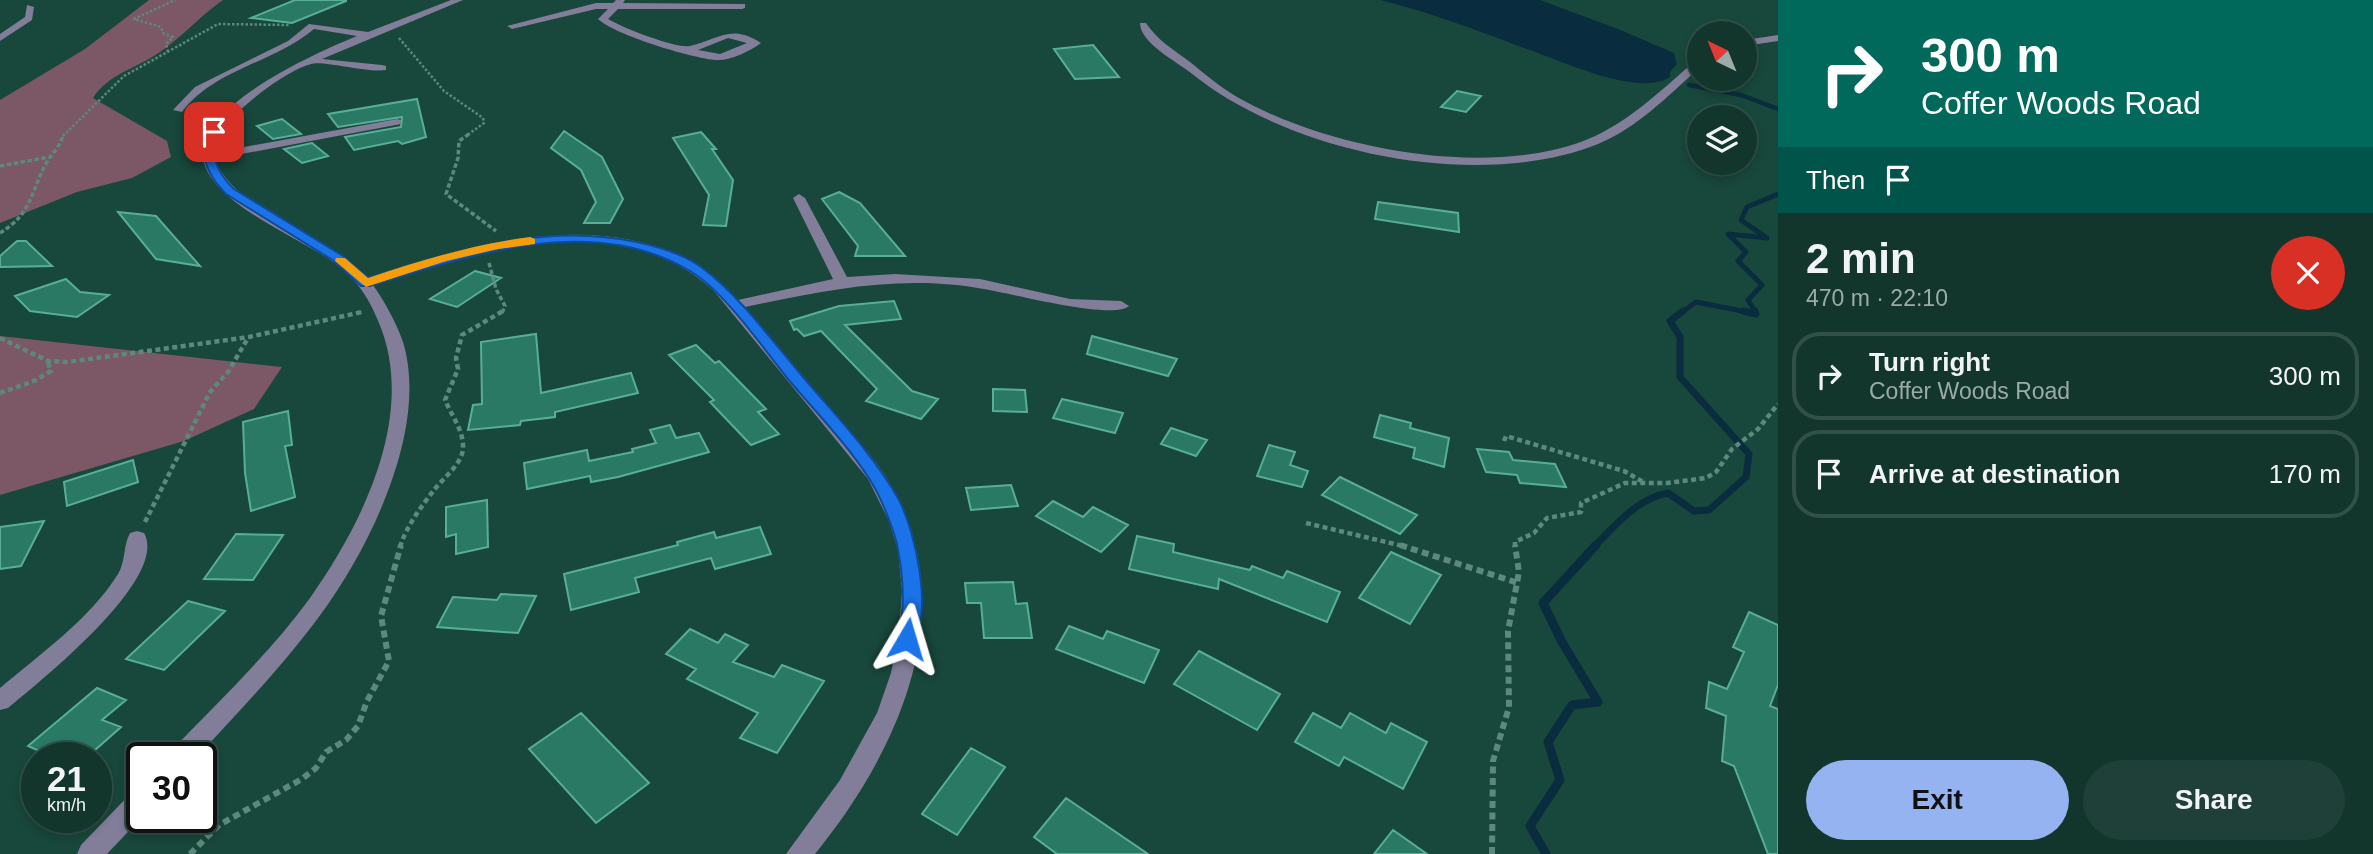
<!DOCTYPE html>
<meta charset="utf-8">
<style>
:root{--surface:#12352c;--page:#1f4038;--text:#f1f3f6;--muted:#9caba9;--line:#315048;--accent:#95b2f1}
body{margin:0;font-family:Helvetica,sans-serif;background:var(--page);color:var(--text);height:100vh;display:flex;flex-direction:column;font-size:26px;white-space:nowrap}
*{box-sizing:border-box;margin:0}
p{font-size:23px;color:var(--muted)}
.icon{flex:none;width:38px;height:38px;fill:none;stroke:currentColor;stroke-width:2;stroke-linecap:round;stroke-linejoin:round}
.map{position:relative;flex:1;overflow:hidden}
.side{display:flex;flex-direction:column;background:var(--surface);width:595px}
.side>*{flex:none}
.top-card{background:#00695c;color:#fff;overflow:hidden}
.needle{width:46px;rotate:317deg}
.controls{position:absolute;left:1687px;top:21px;display:grid;gap:14px}
.controls a{display:grid;place-items:center;width:70px;height:70px;border-radius:50%;background:var(--surface);box-shadow:0 4px 10px #0003,0 0 0 2px var(--line);font-size:35px}
.speed{position:absolute;left:21px;top:742px;display:flex;gap:14px;font-size:35px;font-weight:700;text-align:center}
.speed>*{display:grid;place-content:center;width:91px;height:91px;border-radius:50%;background:var(--surface);box-shadow:0 4px 10px #0003,0 0 0 2px var(--line);line-height:1}
.speed small{font-size:18px;font-weight:400}
.speed .limit{border:4px solid #111;border-radius:10px;background:#fff;color:#111}
.pin{position:absolute;display:grid;place-items:center;width:60px;height:60px;color:#fff;margin:-30px;border-radius:14px;box-shadow:0 4px 10px #0006}
.me{position:absolute;width:77px;margin:-38px;rotate:7deg;stroke-linejoin:round;filter:drop-shadow(0 0 5px #0008)}
.turn{display:flex;align-items:center;gap:24px;height:147px;padding:0 28px;font-size:32px}
.turn .icon{width:91px;height:91px;stroke-width:2.5}
.turn b{display:block;font-size:49px;line-height:60px}
.then{display:flex;align-items:center;height:66px;padding:0 28px;background:#0003;gap:14px;font-size:26px}
.round{display:grid;place-items:center;flex:none;width:74px;height:74px;border-radius:37px;background:var(--page)}
.head{display:flex;align-items:center;justify-content:space-between;height:119px;padding:0 28px}
h1{font-size:42px;font-weight:800;line-height:52px}
.cta{display:flex;gap:14px;margin-top:auto;padding:14px 28px}
.cta a{flex:1;height:80px;border-radius:42px;background:var(--accent);color:#111;font-size:28px;font-weight:800;line-height:80px;text-align:center}
.cta a+a{background:var(--page);color:var(--text)}
ul{padding:0;list-style:none}
li{display:flex;align-items:center;gap:21px;height:88px;margin:0 14px 10px;padding:0 14px;border:4px solid var(--line);border-radius:28px}
li div{flex:1}
li b{display:block;font-size:26px}
li em{font-style:normal}
main{display:flex;flex:1;min-height:0}
.map>svg:first-child{display:block}
</style>
<main>
<div class="map">
<svg width="1778" height="854" viewBox="0 0 1778 854">
<rect width="100%" height="100%" fill="#18473b"/>
<path fill="#7c5766" d="M149,0H223C200,16 182,37 160,52C136,69 109,73 93,98L167,141L171,157L132,178L77,192L0,223V100L85,49Z
M0,336L282,367L254,409L184,441L0,495Z"/>
<path fill="#092d3e" d="M1380,0H1540L1618,29L1674,53L1677,64L1670,72V77C1638,98 1560,60 1527,49C1500,39 1474,29 1447,20C1425,12 1403,6 1380,0Z"/>
<g fill="none" stroke-linecap="round" stroke-linejoin="round">
<path stroke="#092d3e" stroke-width="4.5" d="M1689,85L1741,95L1778,109"/>
<path stroke="#092d3e" stroke-width="5" d="M1681,313L1696,302L1752,313
M1756,313L1748,300L1762,285L1738,261L1746,252L1728,234L1767,238L1741,220L1747,207L1778,194"/>
<path stroke="#092d3e" stroke-width="7" d="M1743,311L1756,314L1755,311
M1594,547C1614,526 1638,498 1668,493L1694,511L1709,510L1746,477L1749,454L1680,377V337L1670,321L1683,311"/>
<path stroke="#092d3e" stroke-width="9" d="M1546,854L1530,826L1560,780L1548,742L1572,705L1598,702L1562,642L1543,603L1596,545"/>
</g>
<path fill="#297965" stroke="#58ae97" stroke-width="2" d="M295,0H346V1L292,23L251,18Z
M1093,45L1119,77L1075,79L1054,49Z
M1457,91L1481,96L1466,112L1441,107Z
M417,99L426,137L402,144L398,141L354,150L345,137L401,127L402,117L338,127L328,114Z
M282,119L301,134L273,139L257,126Z
M564,131L602,157L623,199L610,223H584L596,202L581,170L551,148Z
M701,132L716,149H712L733,180L726,226L703,225L709,195L673,138Z
M312,143L328,156L302,163L284,149Z
M839,192L860,203L905,256H855L858,246L822,199Z
M1378,202L1458,213L1459,232L1375,219Z
M118,212L156,216L200,266L156,259Z
M17,241H26L52,266L0,267V256Z
M475,271L501,278L457,307L430,299Z
M66,279L80,292L109,295L77,317L30,311L15,296Z
M894,301L901,319L845,325L912,391L938,399L921,419L866,401L877,389L821,331L804,336L797,329L794,330L790,321L839,306Z
M536,334L541,393L631,373L638,393L555,412V417L521,421L520,425L468,430L473,405L482,404L481,342Z
M1092,336L1177,359L1168,376L1087,354Z
M696,345L715,363L719,361L766,409L758,412L779,434L751,445L710,402L714,400L669,355Z
M993,389L1025,390L1027,412L993,411Z
M1062,399L1123,413L1115,433L1053,418Z
M288,411L292,445L285,446L295,497L251,511L245,473L243,422Z
M1380,415L1411,423L1410,428L1449,438L1444,467L1413,458L1415,448L1374,437Z
M670,425L676,438L699,433L709,452L618,477L591,482L590,476L527,489L524,463L587,450L589,461L633,452L632,449L656,443L650,430Z
M1171,428L1207,440L1196,456L1161,444Z
M1269,445L1295,452L1290,465L1308,471L1302,487L1257,476Z
M1477,449L1509,452L1513,460L1555,464L1566,487L1520,483L1517,475L1486,472Z
M133,460L138,482L67,506L64,482Z
M1340,477L1417,515L1400,534L1322,495Z
M1011,485L1018,506L971,510L966,488Z
M487,500L488,547L456,554V534L446,537V507Z
M1053,501L1083,517L1093,507L1128,525L1101,552L1036,516Z
M44,521L21,566L0,569V527Z
M760,527L771,554L715,569L711,558L635,578L639,592L571,610L564,574L678,545L677,542L714,532L716,538Z
M236,534L283,535L253,580L204,579Z
M1137,536L1174,544L1173,552L1250,570L1252,566L1283,578L1287,571L1340,592L1327,622L1219,579L1218,589L1129,569Z
M1391,552L1441,575L1410,624L1359,598Z
M1013,582L1016,604L1027,603L1032,638H984L981,603H967L965,583Z
M501,594L536,596L518,633L437,627L453,597L497,600Z
M188,601L225,611L164,670L126,659Z
M1749,612L1778,625V685L1770,706L1778,709V854H1768L1734,766L1722,761L1726,716L1706,708L1709,682L1727,689L1744,652L1733,647Z
M1069,626L1103,639L1107,631L1159,650L1144,683L1056,649Z
M690,629L718,643L725,634L748,645L733,662L774,677L782,665L824,681L777,753L740,738L758,713L687,679L696,669L666,654Z
M1199,651L1280,694L1257,730L1174,684Z
M97,688L126,700L102,720L121,727L86,758H55L28,746Z
M581,713L649,783L596,823L529,749Z
M1313,713L1341,728L1350,713L1386,733L1391,723L1427,742L1403,789L1344,757L1339,766L1295,742Z
M971,748L1005,767L957,835L922,814Z
M1066,798L1148,854H1057L1034,837Z
M1393,830L1427,854H1374Z"/>
<g fill="none" stroke-linecap="round" stroke-linejoin="round">
<path stroke="#5d897d" stroke-width="2.5" stroke-dasharray="2.5 2" stroke-linecap="butt" d="M399,38L444,91L483,118L484,123L466,136
M168,52L166,44L173,37L164,34L161,27L134,19L175,0
M63,136L124,76L218,24L290,25"/>
<path stroke="#5d897d" stroke-width="3.5" stroke-dasharray="4.5 2.5" stroke-linecap="butt" d="M469,134L459,141L458,158L446,194L496,231
M0,166L49,157
M0,233C33,213 30,192 47,162C53,152 61,146 63,134
M489,263L496,289L505,306L502,313
M357,313L362,312"/>
<path stroke="#5d897d" stroke-width="4.5" stroke-dasharray="5 3.5" stroke-linecap="butt" d="M0,338L48,361L68,362L249,337L362,312
M0,393L34,381L51,371L48,362
M1504,441L1506,436L1624,471L1645,483
M145,522L210,392L228,372L248,338
M1306,523L1407,547
M400,547C406,527 421,507 434,490C443,478 464,463 463,446C463,430 451,414 445,400L458,369L456,358L462,335L503,311
M1515,547V542L1534,533L1547,518L1581,512V503L1625,483H1667L1706,478L1716,472L1732,449L1758,429L1778,404"/>
<path stroke="#5d897d" stroke-width="6" stroke-dasharray="7 4.5" stroke-linecap="butt" d="M1400,545L1518,583
M190,854L219,825L302,779L316,768L326,752L346,740L358,726L367,701L389,661L381,616L401,545
M1492,854L1493,761L1509,707L1508,631L1519,572L1515,545"/>
<path fill="#827d99" fill-rule="evenodd" d="M451,0H463L322,59L382,65L386,66V70C366,73 323,60 311,64C285,71 236,109 222,131C218,137 218,145 217,152L397,119L401,120V124L215,159C235,213 328,234 367,278C483,240 643,194 738,300L833,279L793,198L799,194L805,198L847,277L895,274L980,279L1070,299L1121,301L1129,306C1114,320 1021,296 999,292C910,272 831,289 745,307C775,342 804,378 834,413C851,433 870,453 884,474C967,602 901,748 815,854H786L840,780L877,713L891,673L899,633L902,591L898,550L889,521L868,479L714,291C621,205 478,251 373,285C385,302 396,322 403,342C429,427 371,546 321,614C284,665 239,711 196,758H168L171,751C218,702 270,653 310,598C363,523 417,414 379,323C370,301 359,282 340,267C305,239 217,207 204,163C189,108 318,52 357,36L314,29C274,63 214,69 182,112L173,110L195,87L288,41L309,24L368,32Z
M616,0H625L623,3L745,4V8L742,9H618L608,19C621,27 676,49 690,46C718,40 730,23 761,43C750,51 730,61 716,60C691,58 615,35 598,19L608,9H596L512,29L507,26L596,3H613ZM728,38L747,43L720,54L698,50Z
M27,5L34,7L32,20L0,41V34L25,17Z
M1140,23H1146C1157,40 1174,50 1190,62C1205,74 1220,87 1237,97C1327,148 1478,177 1578,143C1624,127 1659,92 1695,61L1699,60V68C1668,96 1637,128 1598,144C1478,192 1289,153 1191,73C1176,61 1140,43 1140,23Z
M1778,35V41L1745,46V40Z
M137,531L144,533C170,578 39,682 8,708L0,710V688C40,654 90,619 118,574C126,561 123,545 130,533Z
M142,788V817L107,854H77L81,845L133,791Z"/>
</g>
<path fill="#1a73e8" stroke="#114b97" stroke-width="2" d="M210,130L219,132C209,154 217,173 234,189L343,256L368,278C457,251 543,222 637,242C660,247 687,255 705,270C741,298 769,337 798,371C832,412 873,453 899,500C916,533 932,610 914,644L907,646L900,644C895,634 901,624 902,613C904,595 902,569 898,550C896,535 889,519 883,505C867,464 817,414 788,379C764,349 724,292 693,273C595,211 471,255 370,286H361L334,261L226,194C208,176 197,154 210,130Z"/>
<path fill="#f59e0b" d="M530,237L535,239V244L498,249L446,261L366,287L335,261L336,258H345L368,278C422,260 474,244 530,237Z"/>
</svg>
<div class="controls">
<a><svg class="needle" viewBox="-14 -14 28 28"><path d="M0-13l5 13h-10z" fill="#e53935"/><path d="M0 13l5-13h-10z" fill="#9caba9"/></svg></a>
<a><svg class="icon" aria-label="layers" viewBox="0 0 24 24"><path d="M12 4l9 5-9 5-9-5zM3 14l9 5 9-5"/></svg></a>
</div>
<div class="speed"><div>21<small>km/h</small></div><div class="limit">30</div></div>
<div class="pin" style="left:214px;top:132px;background:#d93025"><svg class="icon" aria-label="arrive" viewBox="0 0 24 24"><path d="M6 21V4h12l-3 4 3 4H6"/></svg></div>
<svg class="me" style="left:907px;top:639px" viewBox="-20 -20 40 40"><path d="M0-17L14 15 0 8-14 15z" fill="#1a73e8" stroke="#fff" stroke-width="4"/></svg>
</div>
<section class="side">
<div class="top-card">
<div class="turn"><svg class="icon" aria-label="right" viewBox="0 0 24 24"><path d="M7 20v-9h11M14 6l5 5-5 5"/></svg><div><b>300 m</b>Coffer Woods Road</div></div>
<div class="then">Then<svg class="icon" aria-label="arrive" viewBox="0 0 24 24"><path d="M6 21V4h12l-3 4 3 4H6"/></svg></div>
</div>
<div class="head"><div><h1>2 min</h1><p>470 m · 22:10</p></div><a class="round" style="background:#d93025;color:#fff"><svg class="icon" aria-label="close" viewBox="0 0 24 24"><path d="M6 6l12 12M18 6L6 18"/></svg></a></div>
<ul>
<li><svg class="icon" aria-label="right" viewBox="0 0 24 24"><path d="M7 20v-9h11M14 6l5 5-5 5"/></svg><div><b>Turn right</b><p>Coffer Woods Road</p></div><em>300 m</em></li>
<li><svg class="icon" aria-label="arrive" viewBox="0 0 24 24"><path d="M6 21V4h12l-3 4 3 4H6"/></svg><div><b>Arrive at destination</b></div><em>170 m</em></li>
</ul>
<div class="cta"><a>Exit</a><a>Share</a></div>
</section>
</main>
